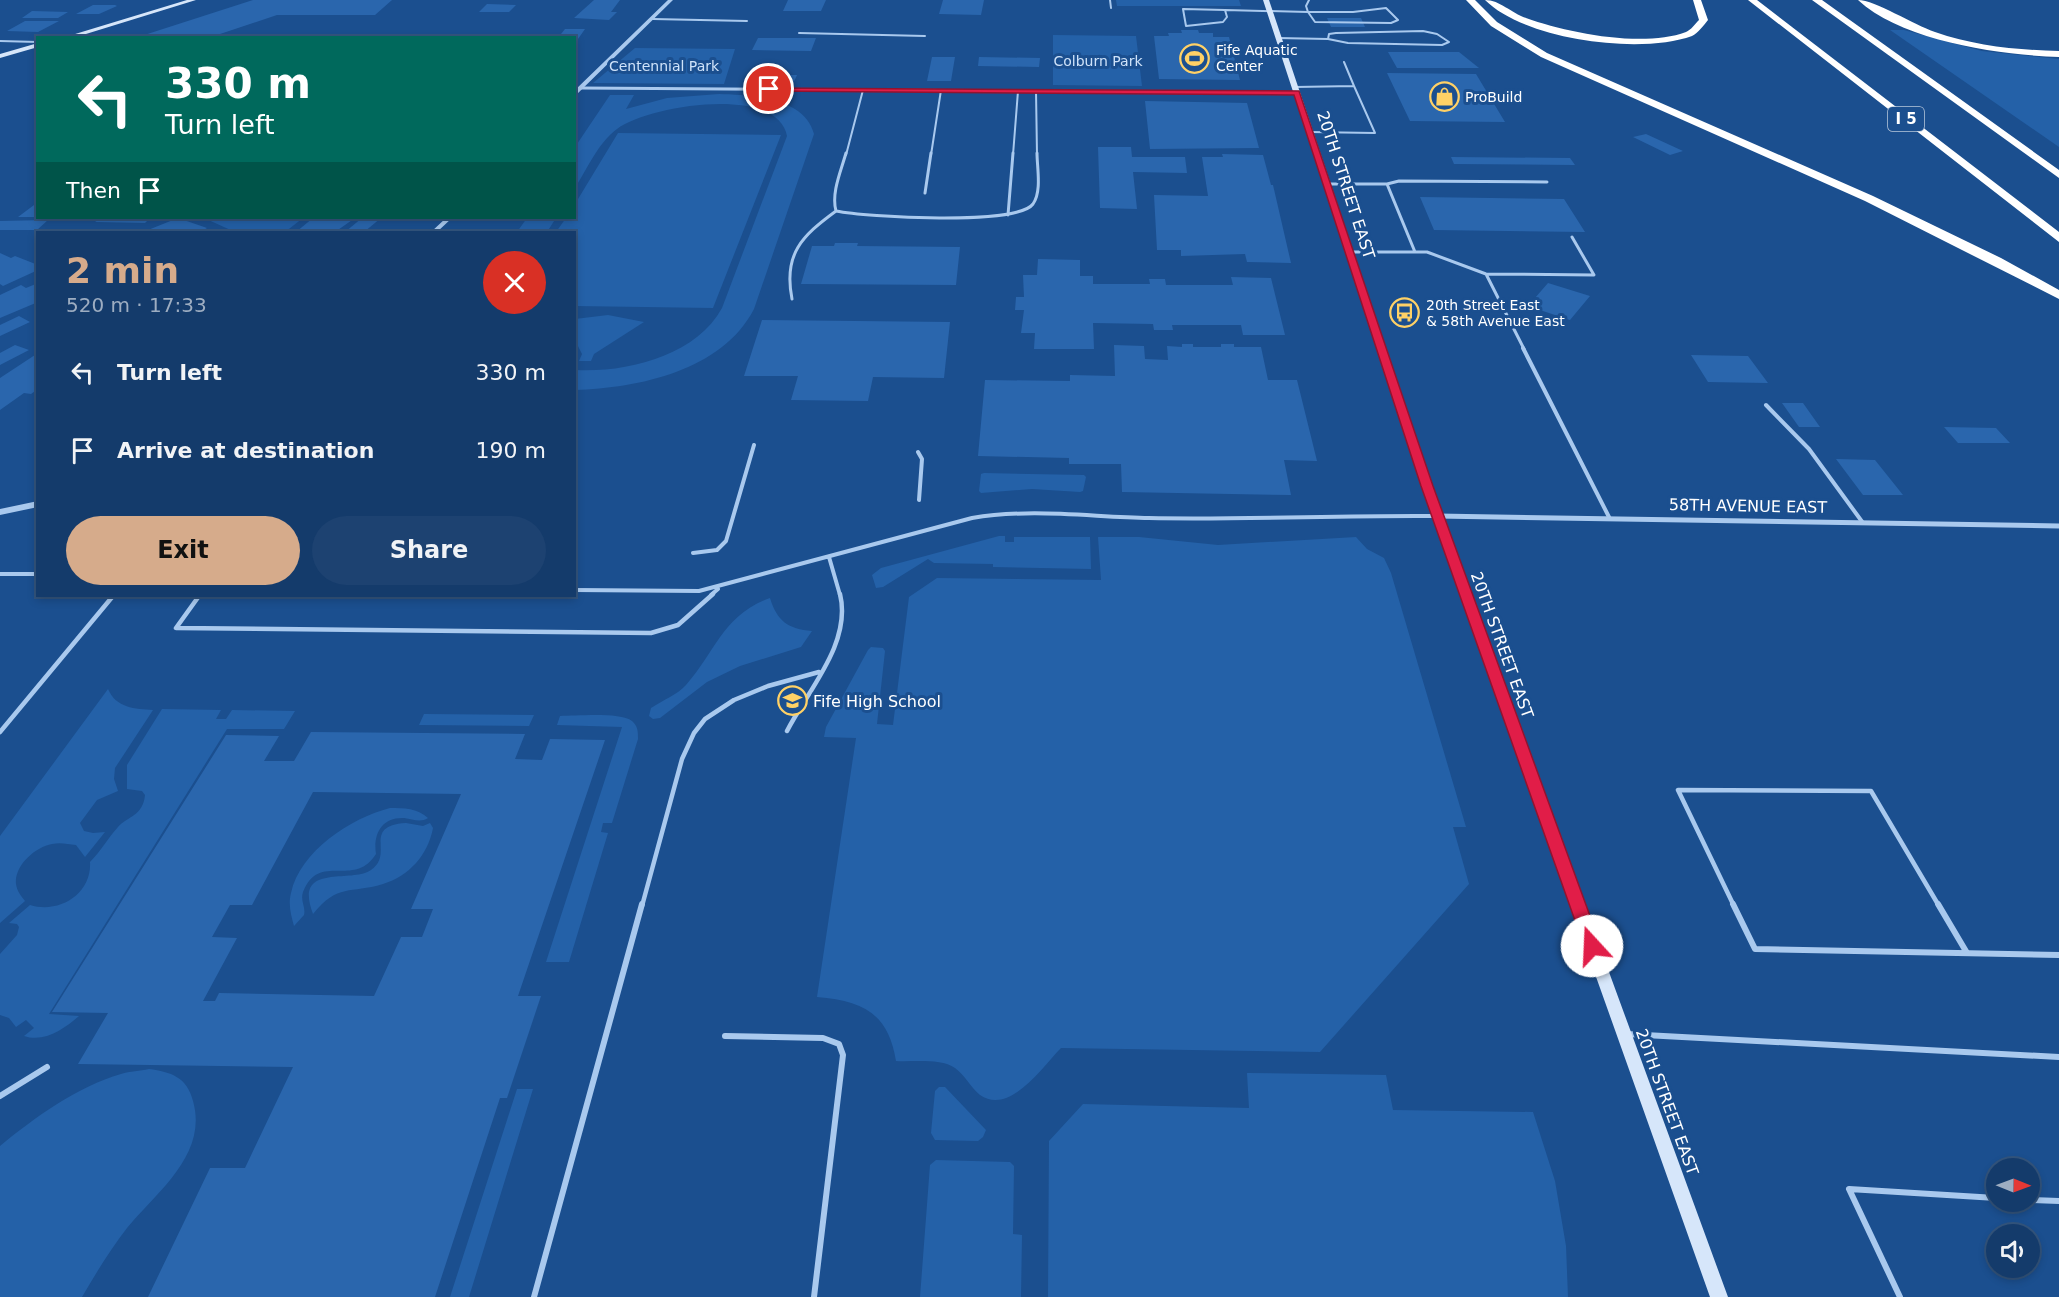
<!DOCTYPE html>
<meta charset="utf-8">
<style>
:root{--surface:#143b6b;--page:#1d4271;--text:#f1f3f6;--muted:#9dadc1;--line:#33557e;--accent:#d6ab8b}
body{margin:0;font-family:"DejaVu Sans",sans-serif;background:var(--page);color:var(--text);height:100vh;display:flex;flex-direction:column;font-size:22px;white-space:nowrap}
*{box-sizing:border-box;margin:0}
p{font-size:20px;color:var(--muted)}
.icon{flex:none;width:33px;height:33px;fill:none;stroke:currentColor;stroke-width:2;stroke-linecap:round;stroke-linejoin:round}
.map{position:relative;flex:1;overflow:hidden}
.panel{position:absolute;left:36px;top:231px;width:540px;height:366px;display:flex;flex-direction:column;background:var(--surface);border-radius:0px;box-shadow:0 3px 9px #0003,0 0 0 2px var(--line)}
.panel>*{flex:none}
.top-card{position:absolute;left:36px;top:36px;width:540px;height:183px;border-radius:0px;box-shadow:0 3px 9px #0003,0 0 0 2px var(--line);background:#00695c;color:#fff;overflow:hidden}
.needle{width:39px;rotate:91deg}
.buttons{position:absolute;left:1986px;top:1158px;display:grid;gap:12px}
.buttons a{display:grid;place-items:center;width:54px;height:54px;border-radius:50%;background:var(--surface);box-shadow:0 3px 9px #0003,0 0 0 2px var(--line);font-size:30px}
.pin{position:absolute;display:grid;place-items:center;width:51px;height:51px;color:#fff;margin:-26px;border:3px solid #fff;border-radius:50%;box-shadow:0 2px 6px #0007}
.me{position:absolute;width:66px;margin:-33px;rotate:340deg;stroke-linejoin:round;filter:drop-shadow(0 0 4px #0008)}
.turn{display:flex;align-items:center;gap:21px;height:126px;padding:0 30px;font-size:27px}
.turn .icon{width:78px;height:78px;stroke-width:2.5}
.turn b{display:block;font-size:42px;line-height:51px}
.then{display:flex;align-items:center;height:57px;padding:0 30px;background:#0003;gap:12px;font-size:22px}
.round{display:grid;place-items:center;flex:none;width:63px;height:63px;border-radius:32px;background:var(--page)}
.overview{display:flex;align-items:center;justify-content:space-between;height:102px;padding:0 30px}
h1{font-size:36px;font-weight:600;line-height:45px;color:var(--accent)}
.primary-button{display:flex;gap:12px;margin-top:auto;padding:12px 30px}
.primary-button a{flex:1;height:69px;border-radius:36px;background:var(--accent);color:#111;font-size:24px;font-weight:600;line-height:69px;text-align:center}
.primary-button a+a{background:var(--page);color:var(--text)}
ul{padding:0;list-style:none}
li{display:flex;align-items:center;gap:18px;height:78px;padding:0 30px}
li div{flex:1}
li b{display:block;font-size:22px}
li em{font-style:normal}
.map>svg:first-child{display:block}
</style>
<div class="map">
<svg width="2059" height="1297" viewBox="0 0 2059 1297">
<rect width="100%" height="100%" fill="#1b4f8f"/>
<path fill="#2461a8" d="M1116,0H1239L1241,6H1117Z
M1890,30H1904L1982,51L2059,59V147Z
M1053,35L1136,36L1142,86L1053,85Z
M635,48L735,49L724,84L593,83Z
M719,94C750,95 805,97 814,134L754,309C722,371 638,388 575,390V370C626,373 696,356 722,308L787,136C778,84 647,106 617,129C598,143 587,169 575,188V147L610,95H634L626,109L667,98Z
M618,133L781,135L713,308L575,306L574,232H556L566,218H574L575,204Z
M204,218H303L285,232H235Z
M527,218H556L547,232H517Z
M608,315L644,322L594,354L591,361H579L582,354L575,340V319Z
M984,473L1084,475L1086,477L1083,491L1080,492L1032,489L981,493L979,491L981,474Z
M999,536H1005V542H1014V537H1090L1091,569L993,567V564L934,563L928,559L883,587L876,588L872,575L881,568Z
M1098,537H1139L1218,545L1356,537L1367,549L1384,558L1391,573L1466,827H1453L1469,884L1320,1052L1061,1048C1043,1066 1010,1116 980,1095C971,1088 965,1075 955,1068C941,1058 913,1062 896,1061C888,1012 862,1001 817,997L856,738L824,737L826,727L868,650L871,647L883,648L885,651L877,724L893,725L909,597L937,578L1101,580Z
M770,598C777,621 788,629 812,631L801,647L740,666L707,682L660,718L653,719L649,716L651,708C663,700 677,695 686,685C716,651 723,615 770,598Z
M108,689C116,708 135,709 153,710L115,768L114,779L118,791L97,800L80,823L84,831L93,833L105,832L85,857L76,845C68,844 60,842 52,844C35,847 14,866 16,884C17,891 21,896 25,901L0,923V836Z
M162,709L221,710L216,719H226L232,710L295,711L284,729H227L49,1014L79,1016C64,1029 44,1043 24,1036L34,1028L26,1020L16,1027L9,1018L0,1015V954L17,935L19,927L17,924L9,923L30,905C59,914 92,894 90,862C101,851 108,838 118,827C128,816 143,816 145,795L142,791L127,789V765Z
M424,714L534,715L529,726L419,725Z
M560,716C577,716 620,712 632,721C638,726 638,732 638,739L612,823H603L601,832L608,833L569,962H546L622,727L557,725Z
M390,808C404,808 417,808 428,818C420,823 413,819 404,818C381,817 373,835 376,854C354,889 319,851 303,892C300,901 306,907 304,915L294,926C291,915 288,905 291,893C300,851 351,818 390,808Z
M406,823L423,826L430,823L433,828C428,855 409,876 383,884C350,894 338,883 313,914C293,862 351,884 371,870C395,854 361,826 406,823Z
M149,1069C171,1072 187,1077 193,1101C208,1154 158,1191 127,1228C110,1250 96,1273 82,1297H0V1146C34,1118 78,1086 121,1074C130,1071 140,1071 149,1069Z
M1247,1073L1386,1075L1393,1110L1533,1112L1555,1181L1566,1246L1568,1297H1048L1049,1141L1083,1104L1249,1108Z
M939,1087H945L986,1130L983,1137L978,1141L935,1140L931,1133L935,1091Z
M517,1089H533L469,1297H450Z
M936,1160L1010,1162L1014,1166L1013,1234L1022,1235L1021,1297H920L930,1165Z"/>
<path fill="#2a66ad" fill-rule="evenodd" d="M253,0H392L375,15H277L208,38H135Z
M594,0H620L611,12H617L609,20L574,18Z
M788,0H826L821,11H783Z
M943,0H984L981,15L939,14Z
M487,4L516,5L509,12H479Z
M93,5H115L117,6L99,14H76Z
M32,11L68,12L58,18H22Z
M1327,18H1361L1365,27H1331Z
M25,21H59L38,32L7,31Z
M565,29H585L578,39L549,38L551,34H561Z
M1181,30H1198L1199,33H1213V37H1229L1240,80L1159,79L1154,36H1169L1168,33H1182Z
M758,38H816L811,51L752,50Z
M1388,52H1459L1479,68H1397Z
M932,57H955L951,81H927Z
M979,57L1040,58L1039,67L978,66Z
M1387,73L1476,74L1505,122L1410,121Z
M757,75H797L793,84H752Z
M1145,101L1247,103L1259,148L1150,149Z
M1646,134L1683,151L1670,155L1633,137Z
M1098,147H1131L1132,157H1185L1187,173L1133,172L1137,209L1100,208Z
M1222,154L1263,155L1271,185H1273L1291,263L1247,262L1245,254L1181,256V250H1157L1154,195L1208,196L1202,157H1223Z
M1451,157L1570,158L1575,165L1454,164Z
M1420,197L1564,199L1585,232L1434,230Z
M38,202V217H18Z
M101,218H150L145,223L95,222Z
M178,218L207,228L202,231L205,232H143Z
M313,218H355L335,232H296Z
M362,218H381L364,232H345Z
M48,220L37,230H0V221Z
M835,243H858L857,246L960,247L956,285L801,284L812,246H834Z
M0,253L11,258L15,256L38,265V270L3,286L0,284Z
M1038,259L1080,260V276H1093V284H1150L1149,279H1165L1166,285H1233L1231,277L1271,278L1285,335H1243L1241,325H1172L1173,330H1154L1153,324L1093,323L1094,349H1034L1035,333H1021L1024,310H1015L1016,297H1024L1023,275H1037Z
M38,283V302L0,318V295L21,285L26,288Z
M1548,283L1590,296L1570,320L1528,306Z
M19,316L30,322L0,336V325Z
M762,320L950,322L944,378L873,377L868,401L791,400L798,376H744Z
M1182,344H1193V347H1221V344H1234V347H1261L1268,380H1297L1317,461L1284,460L1291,495L1122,492L1121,464H1069V458L978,456L985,380L1070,381V375L1115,376L1114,345L1144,346L1145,359L1168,360L1167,346L1182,347Z
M15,345L29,350L0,365V353Z
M38,353V389L31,394L24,393L0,410V378Z
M1691,355L1748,356L1768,383L1708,382Z
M1782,403H1803L1820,427H1799Z
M1944,427L1996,428L2010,443H1958Z
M1836,459L1875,460L1903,495H1863Z
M311,732L525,734L515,759L542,760L550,739L605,740L518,996H541L507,1098H500L435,1297H148L210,1168H245L293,1067L78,1064L108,1013L52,1012L226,735L279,736L264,761H294ZM313,792L461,794L411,909H433L422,937H401L374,996L219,993L215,1001H203L237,938L212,937L230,905H252Z"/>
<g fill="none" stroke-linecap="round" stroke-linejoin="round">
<path stroke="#a9c9ee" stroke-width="2" d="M1110,0L1111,8
M1386,8L1398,20L1391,23L1315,22L1308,12H1353Z
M1183,9L1225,10L1227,17L1223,22L1186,26Z
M1225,10L1308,12
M1308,12L1306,6L1309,0
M653,19L747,21
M1423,31L1437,34L1449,42L1442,45L1348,43L1328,39L1329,34L1336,33Z
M799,33L925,36
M1278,38L1328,39
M0,41L38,42
M1295,87L1354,86L1344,62
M1036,91L1037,155
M1310,132L1375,133L1354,86
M846,155L863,90
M931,155L941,90
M1013,155L1018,91"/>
<path stroke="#a9c9ee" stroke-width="3" d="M1327,184H1387L1399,181L1547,182
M1387,184L1415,252
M925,193L931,153
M836,211C865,217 1017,226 1033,204C1042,191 1037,168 1037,153
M836,211C831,193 841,171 846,153
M1008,215L1013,153
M1349,252H1427L1486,274L1594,275L1572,237
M1486,274L1524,349
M792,299C783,254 802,236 836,211"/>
<path stroke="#a9c9ee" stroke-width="4" d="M1523,348L1610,519
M1766,405L1809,449L1863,523
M918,452L922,459L919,500
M693,553L717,550L726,541L754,445
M829,557L840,595
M0,574H38
M574,590L699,591L972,518C1032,508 1090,517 1149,518C1245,520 1341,515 1437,516
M711,595L718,589"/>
<path stroke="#a9c9ee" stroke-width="4.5" d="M199,596L176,628L651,633L678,625L713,594
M787,731C808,690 852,643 840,594
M0,732L113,596
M642,906L682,759L694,733L705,719L734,700L768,686L819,672
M1734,906L1678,790L1871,791L1939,906"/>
<path stroke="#a9c9ee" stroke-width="6" d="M1733,904L1755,949L2059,955
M1938,904L1967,953
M1626,1034L2059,1057
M725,1036L823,1038L839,1044L843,1055L814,1297
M0,1096L47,1067
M2030,1200L2059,1201
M534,1297L642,904
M1900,1297L1849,1189L1996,1198"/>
<path stroke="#a9c9ee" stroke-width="3" d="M581,88L1297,93"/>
<path stroke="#a9c9ee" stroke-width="5" d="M1437,516L2059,526"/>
<path fill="#a9c9ee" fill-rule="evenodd" d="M668,0H673L574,97V91Z
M446,218H452L437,232H431Z
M38,501V507L0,515V509Z"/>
<path fill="#d6e6fa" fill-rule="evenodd" d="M187,0H196L73,38H62Z
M1263,0H1269L1442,516L1728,1297H1710L1432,516Z
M38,43V47L0,58V54Z"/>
<path fill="#fff" fill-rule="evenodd" d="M1466,0H1475L1497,22L1547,53L1873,196L2001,258L2059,290V299L1865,201L1541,57L1491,26Z
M1485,0C1500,0 1511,13 1526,18C1568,33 1643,48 1686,32C1691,30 1695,24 1699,20L1693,0H1701L1708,20C1704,25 1698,33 1692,36C1640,55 1525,40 1485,0Z
M1748,0H1757L2059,232V242Z
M1812,0H1822L2059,170V178Z
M1858,0C1875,0 1914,25 1935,32C1975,46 2017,50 2059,51V57C2000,55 1902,41 1858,0Z"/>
</g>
<path fill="#e11d48" stroke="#92132f" stroke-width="1.5" d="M766,88L1299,91L1433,486L1601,946L1598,952L1592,954L1586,952L1584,946L1421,486L1294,95L769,91Z"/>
<defs>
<symbol id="stadium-ring" viewBox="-11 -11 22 22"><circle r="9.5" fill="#1b4f8f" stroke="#ffd166" stroke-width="1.5"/><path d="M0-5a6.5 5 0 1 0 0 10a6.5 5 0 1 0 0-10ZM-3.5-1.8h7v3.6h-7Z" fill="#ffd166"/></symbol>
<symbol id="shop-ring" viewBox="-11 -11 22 22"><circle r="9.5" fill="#1b4f8f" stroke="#ffd166" stroke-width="1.5"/><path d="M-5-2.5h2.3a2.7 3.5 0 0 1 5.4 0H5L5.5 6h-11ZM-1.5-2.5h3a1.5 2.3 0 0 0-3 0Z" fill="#ffd166"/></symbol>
<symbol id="bus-ring" viewBox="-11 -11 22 22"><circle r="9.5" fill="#1b4f8f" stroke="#ffd166" stroke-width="1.5"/><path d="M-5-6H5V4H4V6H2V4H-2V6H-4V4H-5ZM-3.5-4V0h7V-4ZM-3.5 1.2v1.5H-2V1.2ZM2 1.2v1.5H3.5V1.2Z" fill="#ffd166"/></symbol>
<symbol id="school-ring" viewBox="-11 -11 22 22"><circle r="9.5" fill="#1b4f8f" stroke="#ffd166" stroke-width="1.5"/><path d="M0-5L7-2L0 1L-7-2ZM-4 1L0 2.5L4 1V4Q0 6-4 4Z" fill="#ffd166"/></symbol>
</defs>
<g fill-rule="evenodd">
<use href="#stadium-ring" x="1178" y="42" width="33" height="33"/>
<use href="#shop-ring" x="1428" y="80" width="33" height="33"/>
<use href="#bus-ring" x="1388" y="296" width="33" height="33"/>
<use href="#school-ring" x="776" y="684" width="33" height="33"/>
</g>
<g text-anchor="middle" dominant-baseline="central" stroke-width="6" stroke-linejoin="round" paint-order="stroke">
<g font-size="14" fill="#fff" stroke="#1b4f8f" text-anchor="start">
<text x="1216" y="50">Fife Aquatic<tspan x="1216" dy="16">Center</tspan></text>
<text x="1465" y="97">ProBuild</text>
<text x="1426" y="305">20th Street East<tspan x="1426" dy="16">&amp; 58th Avenue East</tspan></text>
</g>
<g font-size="14" fill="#cfe3fa" stroke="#1b4f8f">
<text x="1098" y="61">Colburn Park</text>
<text x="664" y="66">Centennial Park</text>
</g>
<rect fill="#1b4f8f" stroke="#bbcadd" stroke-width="1.5" x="1888" y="107" width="36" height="24" rx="4.5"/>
<g font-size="15" font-weight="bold" fill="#fff">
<text x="1906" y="119">I 5</text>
</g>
<g font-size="16" fill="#fff" stroke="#1b4f8f">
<text transform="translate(1346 185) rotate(72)">20TH STREET EAST</text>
<text transform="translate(1748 506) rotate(1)">58TH AVENUE EAST</text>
<text transform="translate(1502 645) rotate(70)">20TH STREET EAST</text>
<text transform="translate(1667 1102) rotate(70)">20TH STREET EAST</text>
</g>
<g font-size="16" fill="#fff" stroke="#1b4f8f" text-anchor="start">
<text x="813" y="701">Fife High School</text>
</g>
</g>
</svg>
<div class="buttons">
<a><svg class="needle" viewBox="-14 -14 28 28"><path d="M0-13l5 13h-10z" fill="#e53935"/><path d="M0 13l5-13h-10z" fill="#9dadc1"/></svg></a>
<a><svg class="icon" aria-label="sound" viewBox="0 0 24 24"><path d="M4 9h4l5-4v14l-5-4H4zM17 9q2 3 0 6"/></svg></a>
</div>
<div class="pin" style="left:769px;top:89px;background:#d93025"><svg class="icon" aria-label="arrive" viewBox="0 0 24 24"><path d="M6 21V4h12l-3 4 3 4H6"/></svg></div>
<svg class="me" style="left:1592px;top:946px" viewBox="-20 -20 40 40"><circle r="19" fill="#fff"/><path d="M0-13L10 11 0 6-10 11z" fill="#e11d48"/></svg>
<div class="top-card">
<div class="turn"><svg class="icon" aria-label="left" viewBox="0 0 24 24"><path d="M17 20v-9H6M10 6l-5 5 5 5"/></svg><div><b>330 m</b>Turn left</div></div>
<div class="then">Then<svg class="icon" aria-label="arrive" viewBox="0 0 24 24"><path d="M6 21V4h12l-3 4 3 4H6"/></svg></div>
</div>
<section class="panel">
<div class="overview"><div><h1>2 min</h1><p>520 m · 17:33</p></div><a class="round" style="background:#d93025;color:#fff"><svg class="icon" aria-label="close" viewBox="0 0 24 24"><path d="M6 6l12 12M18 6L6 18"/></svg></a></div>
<ul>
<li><svg class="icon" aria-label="left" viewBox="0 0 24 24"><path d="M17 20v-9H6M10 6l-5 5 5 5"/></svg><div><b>Turn left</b></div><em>330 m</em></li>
<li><svg class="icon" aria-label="arrive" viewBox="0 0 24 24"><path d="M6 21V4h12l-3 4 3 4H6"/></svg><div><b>Arrive at destination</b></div><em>190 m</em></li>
</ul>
<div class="primary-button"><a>Exit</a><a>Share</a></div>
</section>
</div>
